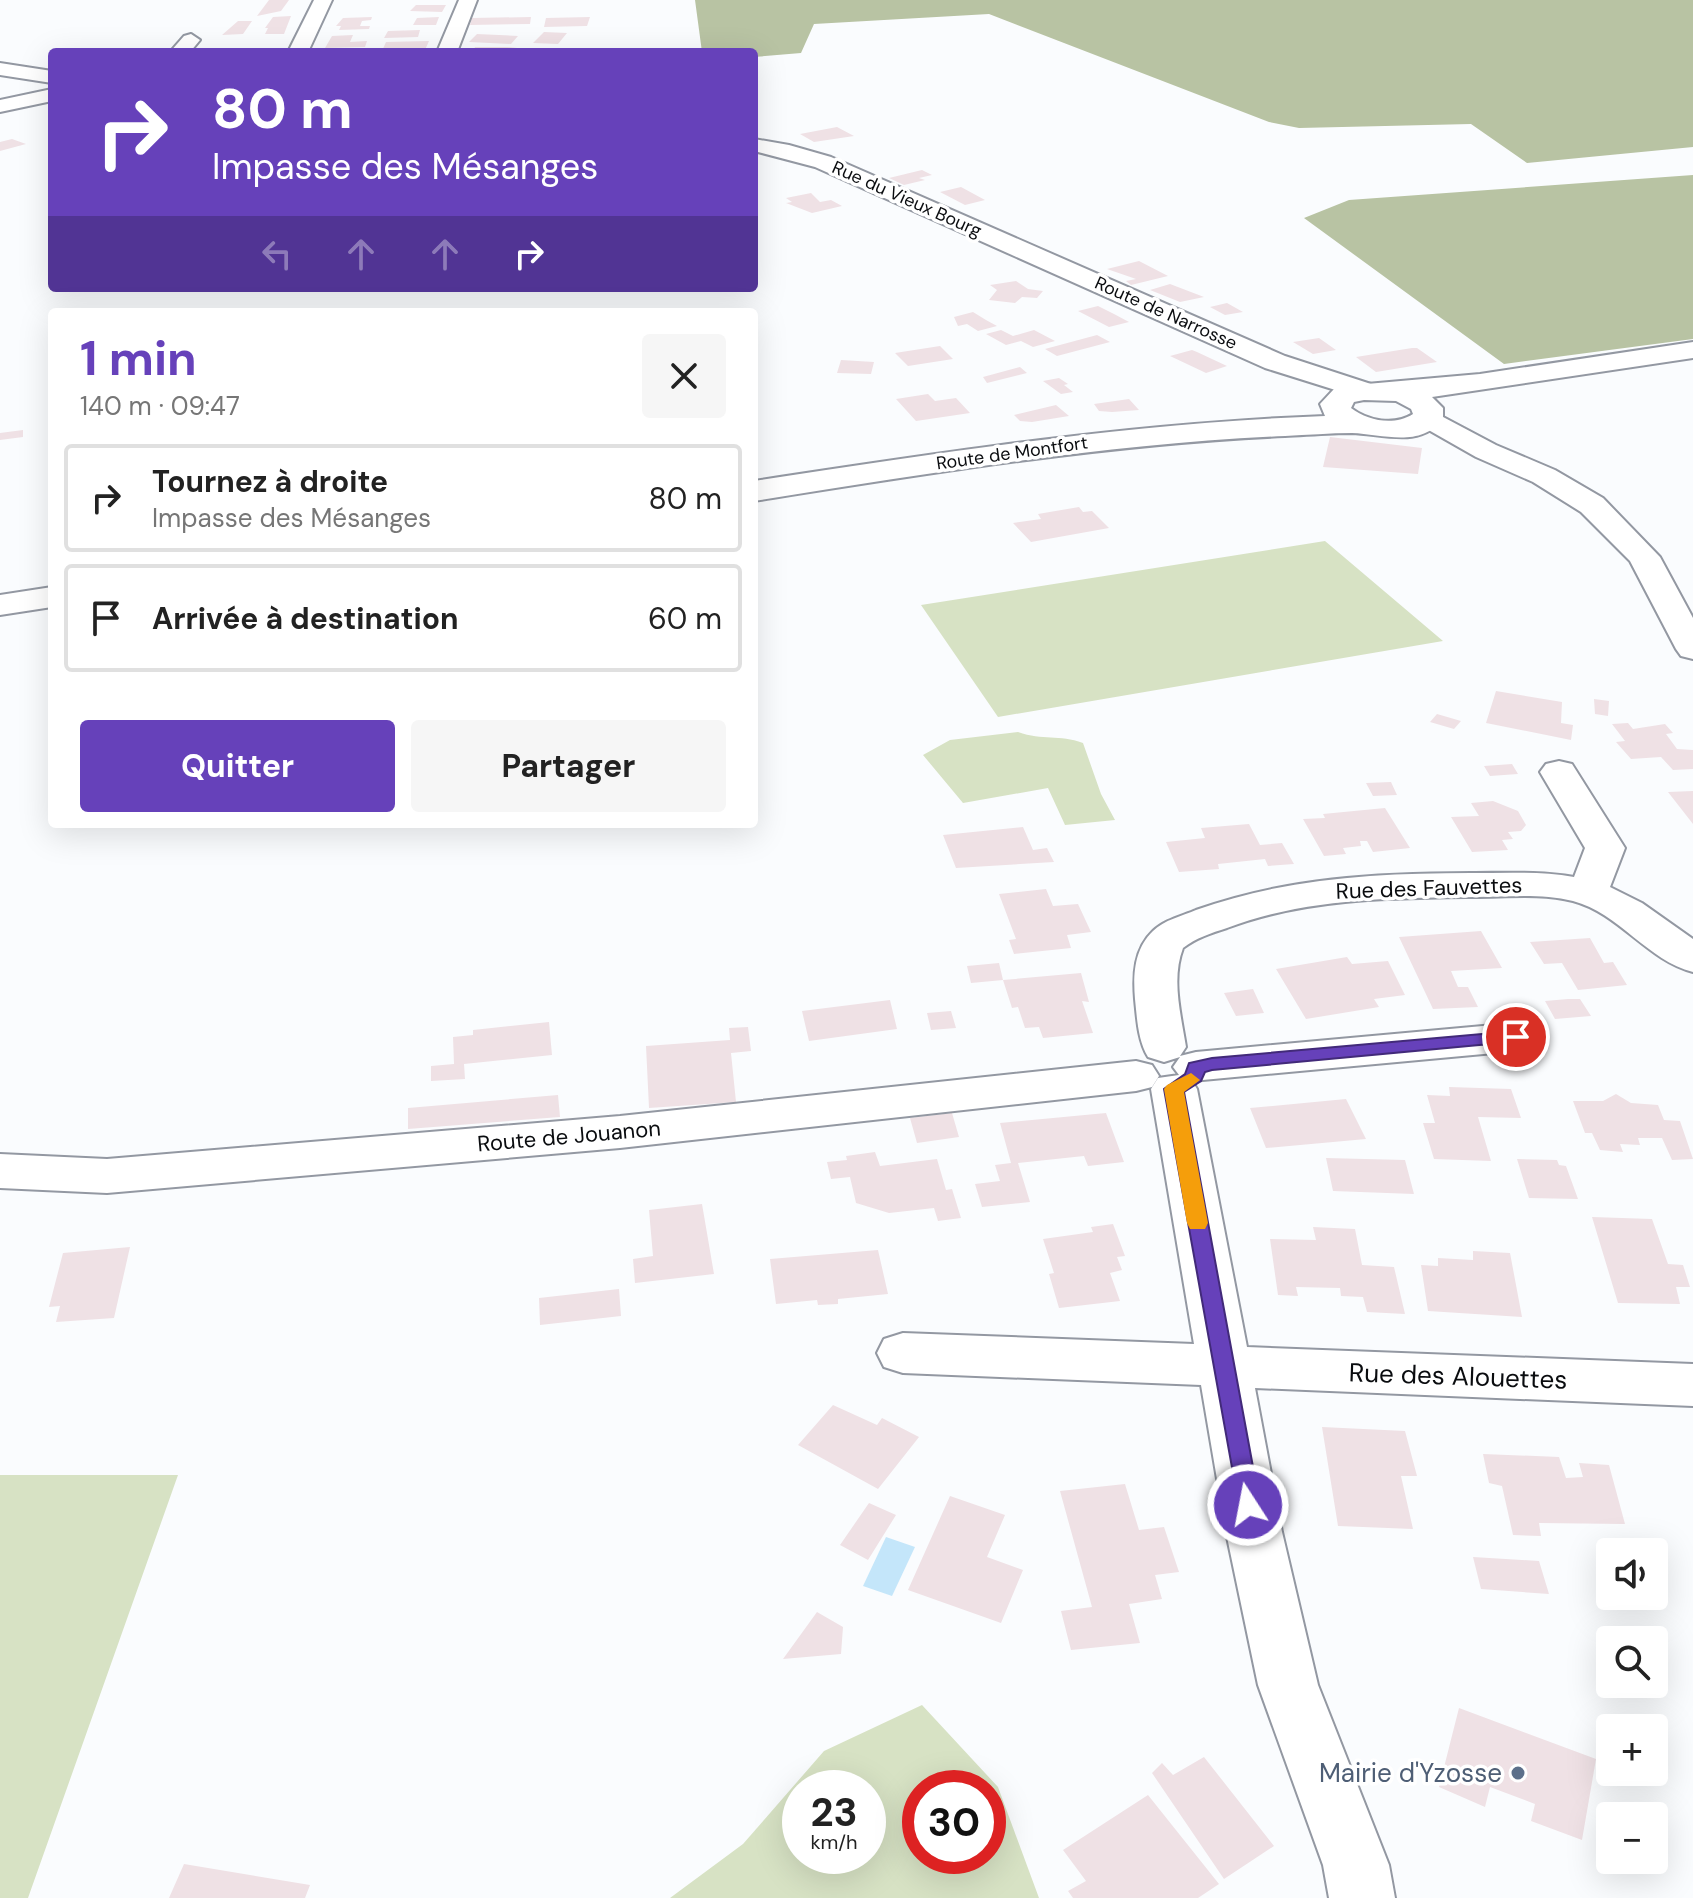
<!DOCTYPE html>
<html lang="fr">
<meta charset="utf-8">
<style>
:root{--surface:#fff;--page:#f6f6f6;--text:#222;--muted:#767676;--line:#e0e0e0;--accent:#6641ba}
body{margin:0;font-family:"DM Sans",sans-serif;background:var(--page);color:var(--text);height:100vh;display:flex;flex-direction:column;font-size:30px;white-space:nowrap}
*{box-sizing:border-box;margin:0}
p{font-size:26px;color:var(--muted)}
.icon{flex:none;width:44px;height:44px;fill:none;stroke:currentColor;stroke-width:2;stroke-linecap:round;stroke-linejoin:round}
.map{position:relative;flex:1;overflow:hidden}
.panel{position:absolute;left:48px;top:308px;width:710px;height:520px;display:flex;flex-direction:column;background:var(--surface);border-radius:8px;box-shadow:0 8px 32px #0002}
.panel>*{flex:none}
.top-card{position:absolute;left:48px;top:48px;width:710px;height:244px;border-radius:8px;box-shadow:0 8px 32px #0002;background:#6641ba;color:#fff;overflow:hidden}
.controls{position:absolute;left:1596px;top:1538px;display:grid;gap:16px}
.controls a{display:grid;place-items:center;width:72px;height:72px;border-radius:8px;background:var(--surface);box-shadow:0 8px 32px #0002;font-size:40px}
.speed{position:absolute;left:782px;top:1770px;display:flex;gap:16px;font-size:40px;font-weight:700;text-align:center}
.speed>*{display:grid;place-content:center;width:104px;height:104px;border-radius:50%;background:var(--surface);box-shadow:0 8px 32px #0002;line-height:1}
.speed small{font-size:20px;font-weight:400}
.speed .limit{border:12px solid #d22;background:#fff;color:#111}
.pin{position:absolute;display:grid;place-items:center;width:68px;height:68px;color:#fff;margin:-34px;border:4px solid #fff;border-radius:50%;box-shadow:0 2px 8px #0007}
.me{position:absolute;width:88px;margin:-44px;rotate:349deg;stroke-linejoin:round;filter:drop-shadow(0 0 6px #0008)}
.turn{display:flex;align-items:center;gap:28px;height:168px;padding:0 32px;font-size:36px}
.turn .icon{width:104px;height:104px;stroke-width:2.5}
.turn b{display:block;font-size:56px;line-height:68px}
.lanes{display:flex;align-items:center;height:76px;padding:0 32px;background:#0003;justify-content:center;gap:40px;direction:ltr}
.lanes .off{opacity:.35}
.round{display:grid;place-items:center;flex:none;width:84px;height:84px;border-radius:8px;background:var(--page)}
.summary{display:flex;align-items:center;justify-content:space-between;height:136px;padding:0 32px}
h1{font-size:48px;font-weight:700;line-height:60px;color:var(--accent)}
.action{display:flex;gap:16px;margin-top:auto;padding:16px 32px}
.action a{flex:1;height:92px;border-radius:8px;background:var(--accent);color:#fff;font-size:32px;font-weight:700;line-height:92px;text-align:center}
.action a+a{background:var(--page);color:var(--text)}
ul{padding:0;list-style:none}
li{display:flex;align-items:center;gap:24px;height:108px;margin:0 16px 12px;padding:0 16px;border:4px solid var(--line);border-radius:8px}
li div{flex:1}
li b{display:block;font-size:30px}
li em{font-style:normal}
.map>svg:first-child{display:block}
</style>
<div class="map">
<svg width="1693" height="1898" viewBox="0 0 1693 1898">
<rect width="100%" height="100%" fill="#fafcfe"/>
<path fill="#d7e2c4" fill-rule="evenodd" d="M1325,541L1443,641L998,717L921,605Z
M1018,732C1043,741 1059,734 1083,743L1101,794L1115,820L1065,825L1048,788L963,803L923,755L950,740Z
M0,1475H178L28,1898H0Z
M922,1705L998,1787L1039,1898H670L743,1844L824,1751ZM800,1788H868V1856H800ZM920,1788H988V1856H920Z"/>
<path fill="#b8c3a3" d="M695,0H1693V147L1527,163L1471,124L1299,128L1269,122L989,14L814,24L801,53L754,57V52H702Z
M1693,175V339L1504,364L1304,218L1349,200Z"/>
<path fill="#c4e6fa" d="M886,1537L915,1547L892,1596L863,1586Z"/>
<path fill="#efe1e5" d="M269,0H289L281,11L257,16Z
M416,5H446L442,12L410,11Z
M291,16L284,34H265L268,28H265L273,17Z
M372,17L371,20L362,21L360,26H370L369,29L339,30L341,26H336L343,18Z
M439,17L436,25H413L417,18Z
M531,17L530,24L470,25L472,18Z
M590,17L587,26L544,27L546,18Z
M238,21H252L243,34L222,35Z
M420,30L418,37L384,38L388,31Z
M544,32L567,33L558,44L533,43Z
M477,34L518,36L511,44L469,42Z
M353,35L350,42L367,41L365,47L325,48L332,36Z
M429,41L425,50L382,51L386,42Z
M475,47H507L527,49V52H473Z
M837,127L854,136L814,142L800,134Z
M12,139L26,144L0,151V142Z
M922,170L932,175L919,178L925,180L904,185L889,178Z
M961,187L985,200L965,205L940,192Z
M811,193L820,202L831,200L842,206L812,213L786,203L792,202L786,198Z
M1139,261L1168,276L1131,285L1126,281L1136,279L1107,269Z
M1016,281L1028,289L1043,291L1037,298L1022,297L1015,303L989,300L997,290L990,285Z
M1170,284L1204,297L1180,302L1150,290Z
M1227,303L1243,312L1225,315L1210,307Z
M1098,306L1114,314L1129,322L1109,327L1078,311Z
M973,312L986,320L997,326L978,331L967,324L958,326L954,317Z
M1001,330L1013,336L1034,330L1055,341L1033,347L1021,341L1006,345L986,334Z
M1097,335L1110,342L1057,356L1045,349Z
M1319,338L1336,350L1313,354L1293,342Z
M940,346L953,359L908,366L895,353Z
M1412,348H1417L1437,362L1376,372L1356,357Z
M1192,350L1197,352L1227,366L1206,373L1170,356Z
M841,360L874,362L871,374L837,373Z
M1020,367L1027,373L987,383L983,377Z
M1059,378L1068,384L1064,385L1073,392L1061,394L1043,381Z
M928,394L935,401L956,398L970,413L916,421L896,399Z
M1129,399L1139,410L1112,412L1099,411L1094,404Z
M1056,405L1069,416L1032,422L1020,421L1014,415Z
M23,430V437L0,440V433Z
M1330,437L1422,448L1418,474L1323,467Z
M1079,507L1083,512L1092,511L1109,528L1031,542L1013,523L1041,519L1038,514Z
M1496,691L1562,702L1561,723L1573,725L1571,740L1486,723Z
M1594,699L1609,701L1608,716L1595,714Z
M1437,714L1461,721L1454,729L1430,722Z
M1628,723L1633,729L1665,724L1673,733L1666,734L1677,749L1693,750V769L1673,770L1661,757L1631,759L1616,742L1625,741L1612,724Z
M1512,764L1518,774L1490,776L1484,766Z
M1391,782L1397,795L1373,796L1366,783Z
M1693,791V824L1668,792Z
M1493,801L1518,811L1526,825L1521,831L1508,832L1513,839L1502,840L1508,850L1472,852L1451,817L1479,816L1471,803Z
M1385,808L1410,848L1373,852L1367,841H1360L1361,846L1343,848L1346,854L1324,856L1303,819L1325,818L1323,814Z
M1249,824L1260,845L1282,843L1294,864L1268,866L1265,859L1218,864L1219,869L1179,872L1166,842L1205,838L1201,828Z
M1023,827L1033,850L1047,848L1054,862L956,868L943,835Z
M1046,889L1053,906L1078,904L1091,932L1067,935L1071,948L1014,954L1009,940L1016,939L999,894Z
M1481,931L1502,968L1451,971L1458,987H1468L1478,1007L1433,1009L1399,937Z
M1590,938L1604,963L1613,962L1627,985L1578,990L1562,963L1544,964L1530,942Z
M1347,957L1352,964L1388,961L1405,995L1374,999L1379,1007L1306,1019L1276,969Z
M999,963L1003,980L1081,973L1089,1002L1082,1001L1093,1033L1043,1038L1039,1027L1025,1028L1018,1007L1012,1008L1003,980L971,983L967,966Z
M1253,989L1264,1013L1236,1016L1224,993Z
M1568,999H1580L1591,1016L1555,1019L1545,1001Z
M890,1000L897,1029L809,1041L802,1011Z
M951,1011L956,1028L931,1030L927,1013Z
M549,1022L552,1055L464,1064L465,1079L431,1081V1066L454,1064L453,1037L473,1035V1030Z
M748,1027L751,1051L731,1053L736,1102L649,1108L646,1046L730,1040L729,1028Z
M1449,1087L1511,1089L1521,1118L1478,1117L1491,1161L1434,1159L1423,1123H1435L1427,1095L1450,1096Z
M1616,1094L1631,1103L1658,1105L1664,1120L1680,1121L1693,1159L1672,1160L1662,1138H1638L1640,1145L1620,1144L1623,1152L1600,1150L1592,1133H1585L1573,1101H1603Z
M558,1095L560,1117L408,1129V1108Z
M1346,1099L1366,1139L1266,1148L1250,1108Z
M952,1113L959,1137L917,1143L910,1118Z
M1106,1113L1124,1162L1088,1166L1084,1156L1018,1163L1030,1202L982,1207L975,1184L1000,1181L995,1165L1011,1163L1000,1123Z
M875,1152L880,1166L937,1159L946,1190L952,1189L961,1218L938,1221L934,1208L889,1213L856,1203L850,1177L831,1179L827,1162L847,1160L846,1156Z
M1326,1158L1405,1160L1414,1194L1333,1191Z
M1517,1159L1557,1160L1559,1165L1566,1166L1578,1199L1529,1198Z
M702,1204L714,1274L635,1283L633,1259L653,1256L649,1210Z
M1592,1217L1652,1219L1668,1264L1683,1265L1690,1287H1676L1680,1304L1618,1303Z
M1113,1224L1125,1256L1117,1257L1122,1270L1110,1273L1120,1301L1059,1308L1049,1274L1054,1273L1043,1239L1093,1232L1091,1227Z
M1313,1227L1355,1229L1362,1265L1394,1267L1405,1314L1367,1312L1363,1297L1341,1296L1340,1288L1296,1287L1298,1296L1278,1295L1270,1239L1316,1240Z
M130,1247L114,1318L56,1322L60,1306L49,1307L63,1253Z
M878,1250L888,1294L838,1299V1304L818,1305L817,1300L776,1304L770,1259Z
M1473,1251L1510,1253L1522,1317L1428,1311L1421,1265L1438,1266V1258L1473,1260Z
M619,1289L621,1316L540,1325L539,1298Z
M833,1405L877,1425L882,1418L919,1437L878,1489L798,1445Z
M1322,1427L1405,1431L1417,1476H1401L1413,1529L1338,1526Z
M1483,1454L1559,1457L1566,1478L1583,1477L1579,1463L1609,1465L1625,1524L1539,1523L1541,1536L1513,1535L1502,1486L1489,1483Z
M1125,1484L1139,1530L1164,1527L1179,1572L1155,1575L1162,1599L1129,1604L1140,1643L1071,1650L1061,1611L1092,1607L1060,1491Z
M950,1496L1005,1515L987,1557L1023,1570L1001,1623L908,1590Z
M869,1503L896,1515L868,1560L840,1545Z
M1473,1557L1539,1561L1549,1594L1481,1589Z
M817,1612L843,1627L841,1654L783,1659Z
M1459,1708L1596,1759L1582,1840L1531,1821L1535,1804L1490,1787L1485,1807L1439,1787Z
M1204,1757L1274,1846L1224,1879L1152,1773L1162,1763L1173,1775Z
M1148,1795L1219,1884L1198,1898H1073L1068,1891L1086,1881L1063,1850Z
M184,1864L310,1885L305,1898H169Z"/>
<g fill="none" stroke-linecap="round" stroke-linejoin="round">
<defs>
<path id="minor" d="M314,0H332L308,52H288Z
M459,0H477L457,52H437Z
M191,34L200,40L190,52H170L184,36Z
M0,63L52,71V83L0,75Z
M52,89V101L0,112V100Z
M754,139L789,145L831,157L1285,356L1374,385L1378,391L1374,397L1364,399L1265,368L815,167L754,151Z
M1428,409L1496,445L1555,470L1603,498L1660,557L1693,618V659L1681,656L1676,649L1630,561L1581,512L1533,482L1476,457L1418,424L1414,418L1418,412Z
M1559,761L1572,764L1625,848L1610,887L1642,903L1693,939V972C1648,961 1619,913 1573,901C1541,893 1507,897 1475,897C1391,898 1306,898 1227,928C1211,933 1196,938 1183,948C1171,979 1181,1015 1186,1047L1180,1056L1196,1052L1516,1023L1532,1027L1538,1037L1532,1047L1516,1051L1192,1081L1197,1089L1247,1347L1693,1364V1406L1255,1388L1282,1532L1318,1685L1389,1865L1395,1898H1329L1323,1865L1258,1685L1226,1532L1201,1385L903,1373L884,1367L877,1353L884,1339L903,1333L1194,1344L1151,1089L1158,1078L1179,1075L1173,1067L1180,1057L1164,1062L1148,1057C1138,1041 1137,1018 1135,999C1133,975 1134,949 1153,931C1164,920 1182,916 1196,910C1285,878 1378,873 1471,873C1506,873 1540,871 1574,877L1585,848L1540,772L1546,764Z
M1136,1061L1152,1065L1159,1076L1152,1087L1136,1091L620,1148L107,1193L0,1188V1154L107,1159L620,1116Z"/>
<path id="major" d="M1693,342V358L1432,397L1443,408V418C1422,449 1382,434 1352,433C1330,433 1307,435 1285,436C1107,444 930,473 754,501V481C944,452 1133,423 1325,416L1320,404L1334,389L1344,386L1480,374ZM1364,400L1396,401L1411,409L1413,414C1394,426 1368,421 1351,408L1354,402Z
M52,587V607L0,615V595Z"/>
</defs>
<use href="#minor" stroke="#9398a2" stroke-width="4"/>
<use href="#major" stroke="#9398a2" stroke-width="4"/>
<use href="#minor" fill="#fff" fill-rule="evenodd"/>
<use href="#major" fill="#fff" fill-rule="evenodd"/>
</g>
<path fill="#6641ba" stroke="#422a79" stroke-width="2" d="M1516,1031L1522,1033L1525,1037L1522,1041L1212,1070L1205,1072L1201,1081L1184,1092L1260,1505L1257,1512L1248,1515L1240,1512L1164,1089L1185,1074L1189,1063L1212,1058Z"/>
<path fill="#f59e0b" d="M1191,1073L1200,1080L1184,1092L1208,1223L1205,1229H1190L1187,1223L1164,1089L1167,1085Z"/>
<circle fill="#5c6f8a" stroke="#fff" stroke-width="3" cx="1518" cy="1773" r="8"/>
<g text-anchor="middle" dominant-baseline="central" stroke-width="7" stroke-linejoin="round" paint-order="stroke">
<g font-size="18" fill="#0a0c0f" stroke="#fff">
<text transform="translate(907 199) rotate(24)">Rue du Vieux Bourg</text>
<text transform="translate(1166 313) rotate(24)">Route de Narrosse</text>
<text transform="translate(1012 453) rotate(-8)">Route de Montfort</text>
</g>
<g font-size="22" fill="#0a0c0f" stroke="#fff">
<text transform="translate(1429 888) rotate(-2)">Rue des Fauvettes</text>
<text transform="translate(569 1136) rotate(-5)">Route de Jouanon</text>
</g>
<g font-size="26" fill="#0a0c0f" stroke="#fff">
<text transform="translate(1458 1376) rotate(2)">Rue des Alouettes</text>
</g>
<g font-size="26" fill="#4e5e75" stroke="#fff" text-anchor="end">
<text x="1502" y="1773">Mairie d'Yzosse</text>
</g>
</g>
</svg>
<div class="controls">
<a><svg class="icon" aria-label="sound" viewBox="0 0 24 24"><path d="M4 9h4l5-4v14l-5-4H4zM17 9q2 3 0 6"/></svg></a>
<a><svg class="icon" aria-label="search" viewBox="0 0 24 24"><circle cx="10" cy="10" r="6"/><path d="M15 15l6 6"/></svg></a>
<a>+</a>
<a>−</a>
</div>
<div class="speed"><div>23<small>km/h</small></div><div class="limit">30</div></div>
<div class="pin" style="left:1516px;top:1037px;background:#d93025"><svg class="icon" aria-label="arrive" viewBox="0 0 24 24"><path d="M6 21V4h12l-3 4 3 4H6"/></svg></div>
<svg class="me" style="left:1248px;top:1505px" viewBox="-20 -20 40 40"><circle r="17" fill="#6641ba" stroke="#fff" stroke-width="3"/><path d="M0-11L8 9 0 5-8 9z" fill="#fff"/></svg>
<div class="top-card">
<div class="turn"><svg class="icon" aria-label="right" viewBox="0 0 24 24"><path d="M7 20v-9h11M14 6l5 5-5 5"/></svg><div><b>80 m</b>Impasse des Mésanges</div></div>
<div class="lanes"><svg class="icon off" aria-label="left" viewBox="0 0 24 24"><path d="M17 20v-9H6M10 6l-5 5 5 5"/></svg><svg class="icon off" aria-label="ahead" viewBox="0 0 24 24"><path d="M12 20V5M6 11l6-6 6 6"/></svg><svg class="icon off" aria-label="ahead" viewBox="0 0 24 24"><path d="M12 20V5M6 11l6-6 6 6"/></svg><svg class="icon" aria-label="right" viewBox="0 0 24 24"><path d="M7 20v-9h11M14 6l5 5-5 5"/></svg></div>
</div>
<section class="panel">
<div class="summary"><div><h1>1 min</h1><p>140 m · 09:47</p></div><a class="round"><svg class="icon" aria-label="close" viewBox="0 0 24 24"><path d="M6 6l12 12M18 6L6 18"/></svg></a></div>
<ul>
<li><svg class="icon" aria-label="right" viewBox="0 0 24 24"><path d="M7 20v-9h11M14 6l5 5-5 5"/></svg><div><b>Tournez à droite</b><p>Impasse des Mésanges</p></div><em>80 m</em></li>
<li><svg class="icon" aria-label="arrive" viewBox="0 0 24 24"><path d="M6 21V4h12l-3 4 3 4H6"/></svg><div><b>Arrivée à destination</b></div><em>60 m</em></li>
</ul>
<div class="action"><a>Quitter</a><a>Partager</a></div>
</section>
</div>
